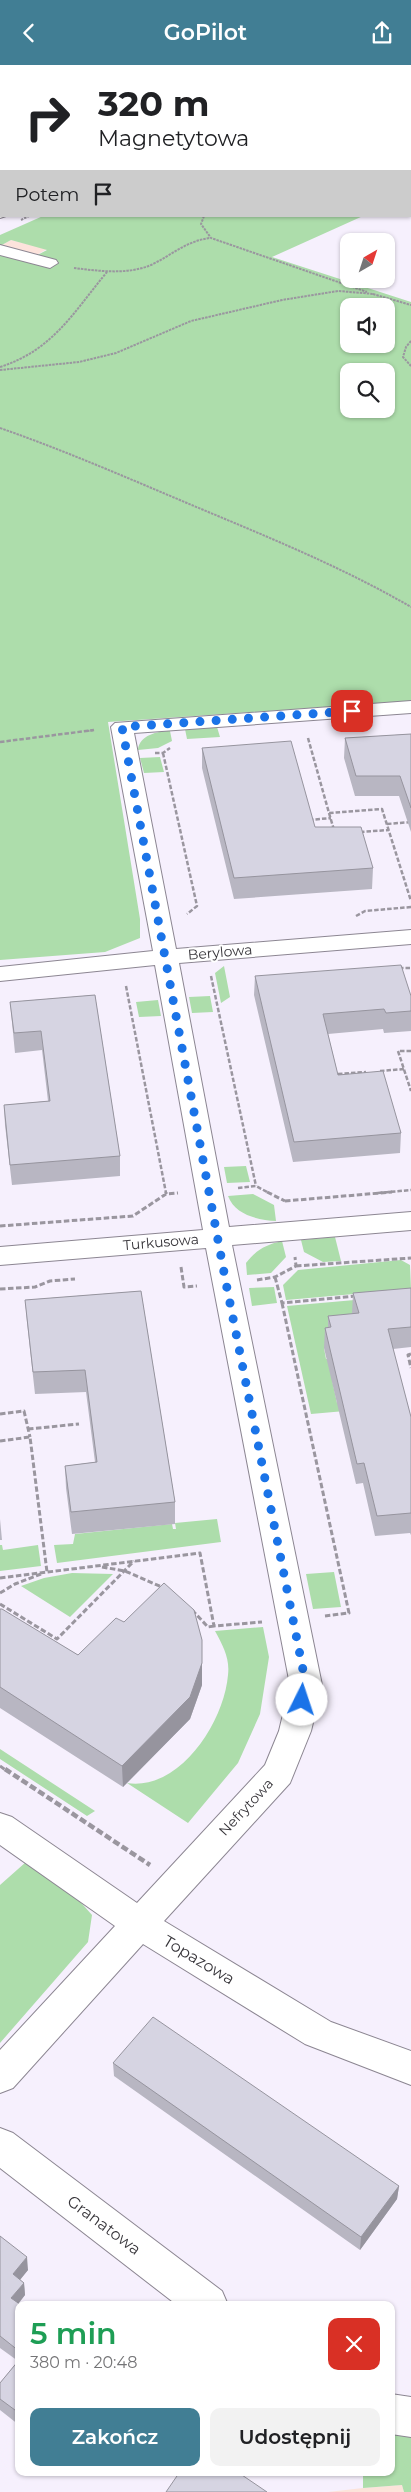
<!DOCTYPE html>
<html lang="pl">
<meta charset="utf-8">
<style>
:root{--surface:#fff;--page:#f2f2f2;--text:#202124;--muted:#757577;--accent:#417e94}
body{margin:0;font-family:Montserrat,sans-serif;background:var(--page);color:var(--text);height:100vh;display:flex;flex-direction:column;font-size:19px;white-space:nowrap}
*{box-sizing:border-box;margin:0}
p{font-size:16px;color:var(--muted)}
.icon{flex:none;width:28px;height:28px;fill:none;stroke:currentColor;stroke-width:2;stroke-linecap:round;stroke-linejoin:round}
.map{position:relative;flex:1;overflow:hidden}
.panel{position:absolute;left:15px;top:2236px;width:380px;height:175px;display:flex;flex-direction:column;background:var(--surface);border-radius:10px;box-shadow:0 1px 4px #0004}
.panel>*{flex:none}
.guide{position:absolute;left:0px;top:0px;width:411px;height:152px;box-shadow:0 1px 4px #0004;background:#fff;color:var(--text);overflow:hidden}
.needle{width:32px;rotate:39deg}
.controls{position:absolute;left:340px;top:168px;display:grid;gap:10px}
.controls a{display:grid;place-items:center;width:55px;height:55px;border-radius:10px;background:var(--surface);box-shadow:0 1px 4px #0004;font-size:25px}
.pin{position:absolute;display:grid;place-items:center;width:42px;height:42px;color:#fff;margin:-21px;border-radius:10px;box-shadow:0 2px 8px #0006}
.me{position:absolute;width:55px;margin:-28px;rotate:4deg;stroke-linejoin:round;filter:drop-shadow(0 0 4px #0008)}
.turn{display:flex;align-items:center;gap:18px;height:105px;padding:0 15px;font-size:22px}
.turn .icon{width:65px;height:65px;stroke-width:2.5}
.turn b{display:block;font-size:35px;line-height:42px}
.then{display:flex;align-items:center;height:48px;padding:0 15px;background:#0003;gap:10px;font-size:19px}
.round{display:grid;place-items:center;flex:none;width:52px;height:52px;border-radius:10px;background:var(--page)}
.overview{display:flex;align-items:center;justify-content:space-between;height:85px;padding:0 15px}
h1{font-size:30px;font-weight:600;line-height:38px;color:#1e9e55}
.button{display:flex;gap:10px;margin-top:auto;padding:10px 15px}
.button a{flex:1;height:58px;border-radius:10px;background:var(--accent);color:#fff;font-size:20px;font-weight:600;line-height:58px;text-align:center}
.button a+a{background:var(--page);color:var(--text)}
header{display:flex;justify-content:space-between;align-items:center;height:65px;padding:0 15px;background:var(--accent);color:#fff;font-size:22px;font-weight:600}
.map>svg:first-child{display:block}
</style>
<header><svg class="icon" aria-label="back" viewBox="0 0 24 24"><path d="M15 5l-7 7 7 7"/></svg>GoPilot<svg class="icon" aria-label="share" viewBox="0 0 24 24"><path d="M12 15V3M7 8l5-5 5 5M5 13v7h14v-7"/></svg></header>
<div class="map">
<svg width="411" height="2427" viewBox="0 0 411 2427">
<rect width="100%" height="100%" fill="#f6f0fd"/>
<path fill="#fce3da" d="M402,2420L404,2427H328L363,2423Z"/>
<path fill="#fde3dc" d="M11,175L47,184L28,195L0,181Z"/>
<path fill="#adddab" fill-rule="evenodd" d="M43,151H363L272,192L411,237V636L108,657L140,854V873L105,887L0,895V188L28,195L47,185L11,175L0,181V170ZM349,241H386V279H349ZM349,306H386V344H349Z
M217,662L220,672L187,674L185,664Z
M170,666L172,676L158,683L138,685C139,670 158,666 170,666Z
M160,692L164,707L144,708L140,693Z
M224,901L230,932L221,938L215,908Z
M210,931L213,947L192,948L189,932Z
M158,935L161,951L139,952L136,937Z
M246,1101L250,1117L227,1118L224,1102Z
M253,1129L274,1140L276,1156C258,1155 235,1150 228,1131Z
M335,1172L341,1196L323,1197L304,1187L301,1175Z
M282,1176L286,1192L271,1208L247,1210L246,1198C256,1185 265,1180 282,1176Z
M401,1195L410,1200L411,1224L286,1235L283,1220L298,1205Z
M274,1222L277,1238L252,1241L249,1223Z
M411,1230C388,1247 352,1280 324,1283L326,1294H333L332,1315L337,1338L343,1337L345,1346L311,1349L287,1241Z
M217,1454L221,1477L57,1498L54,1480L73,1479L75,1469L172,1459L173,1464H176L175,1458Z
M0,1480H2L3,1485L38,1480L41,1501L0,1506Z
M334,1507L341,1542L313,1544L306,1509Z
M72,1508L113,1509L70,1552L21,1521L44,1513Z
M263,1562L269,1592L260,1649L238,1698L188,1758L127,1718C180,1726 224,1657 228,1610C230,1593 223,1581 215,1566Z
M0,1684L95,1746L87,1751L0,1694Z
M26,1797L76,1832L92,1850L88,1877L0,1978V1820Z
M391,2364L411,2369V2427H404L402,2420L363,2423V2408H391Z"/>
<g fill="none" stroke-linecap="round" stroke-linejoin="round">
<defs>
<path id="minor" d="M0,38H1V47H0Z
M0,180L56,195L58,198L50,203L0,190Z
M411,636V648L134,668L176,884L411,865V879L179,898L229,1162L411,1147V1165L232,1180L322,1620L311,1666L290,1718L164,1856L331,1957L411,1986V2020L305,1979L143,1879L13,2023L0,2028V1985L115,1861L0,1780V1748L12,1752L137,1838L265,1700L279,1666L290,1620L206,1183L0,1200V1182L203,1165L155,900L0,916V902L153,886L111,662L115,658Z
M0,2063L13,2068L222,2226L228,2240H177L0,2103Z
M391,2329L411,2332V2372L391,2369Z"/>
<path id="major" d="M0,143L1,151H6L0,153Z"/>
</defs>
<use href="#minor" stroke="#8c8692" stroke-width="2"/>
<use href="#major" stroke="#8c8692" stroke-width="2"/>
<path stroke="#9a969f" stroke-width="2" stroke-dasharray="2.5 1" stroke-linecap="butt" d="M274,1L277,0
M380,1L383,0
M204,151L201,159L211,173L367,227
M21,155L29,151
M74,203C99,206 127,210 151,200C172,190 186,176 210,173
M373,229L411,240
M411,276L406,282L403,292L411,301
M0,302C53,285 73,248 107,207
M0,305L79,297L116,288L191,256L282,235L338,226L374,229
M0,363C66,386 130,414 194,441C268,472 342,502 411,542
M87,666L94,665"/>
<path stroke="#9a969f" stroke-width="2.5" stroke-dasharray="4.5 2" stroke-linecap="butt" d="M308,673L329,748L382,744L411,836
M0,677L94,665
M155,688H163L170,683
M163,688L197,841L187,849
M329,748L334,765
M309,755L331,753
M387,759L411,757
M360,767L389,765
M356,851L365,846L411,842
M399,903H411
M211,911L256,1121
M126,921L166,1128
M411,986H398L411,1026
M380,1006L404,1004
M338,1009L366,1007
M238,1123L256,1121L269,1128
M378,1128L411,1125"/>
<path stroke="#9a969f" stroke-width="3" stroke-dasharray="5.5 2.5" stroke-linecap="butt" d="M166,1127V1129
M267,1127L285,1136
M285,1136L392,1127
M0,1161L133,1151L166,1129L178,1128
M296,1201L411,1193
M181,1202L184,1222L197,1221
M275,1212L282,1238L356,1231
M257,1215L275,1212L296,1201L295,1192
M0,1224L35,1222L50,1216L75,1214
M282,1238L349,1548L325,1551
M411,1289L408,1290L411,1303
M0,1349L24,1346L30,1372
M28,1364L79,1359
M0,1376L30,1372L47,1507
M102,1502L125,1506L164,1523
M0,1513L200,1488L214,1561L262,1557
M0,1528L15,1519L41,1509
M0,1539L57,1574L134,1496
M192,1545L208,1562L214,1561
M0,1701L7,1706"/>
<path stroke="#9a969f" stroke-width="4.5" stroke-dasharray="7 3" stroke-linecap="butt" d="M5,1704L150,1800"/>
<use href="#minor" fill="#fff" fill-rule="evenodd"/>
<use href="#major" fill="#fff" fill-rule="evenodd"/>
</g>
<path fill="#b8b6c2" d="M411,669V767L399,731H355L344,693L345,673Z
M202,683L373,803L372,824L234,834L202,703Z
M255,911L411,931V966L384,968L383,964L328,969L338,1010L401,1068L400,1088L293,1097L254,930Z
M95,930L120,1091V1111L12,1120L5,1060L4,1040L48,1036L42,985L15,988L10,937Z
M411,1223V1282L393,1284L411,1352V1470L410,1468L375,1471L363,1418L356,1419L324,1283L325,1263L328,1262V1251L352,1249L353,1228Z
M141,1226L175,1437V1459L72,1469L66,1423L65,1401L95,1397L86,1327L35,1329L27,1257L25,1235Z
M0,1454L2,1475H0Z
M0,1544L78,1590L202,1620L190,1654L123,1722L0,1643Z
M113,1998L399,2121L397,2134L360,2185L114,2011Z
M0,2171L28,2205L20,2215L24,2218L25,2230L19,2238V2360L0,2345V2318L18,2296L0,2283Z"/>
<path fill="#96949e" d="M202,1575V1620L190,1654L123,1722L122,1701Z
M399,2121L397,2134L360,2185L361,2172Z
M27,2192L28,2205L14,2222L13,2209Z
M24,2218L25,2230L13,2245L11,2233Z"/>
<path fill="#d6d4e2" stroke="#96949e" d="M411,669V743L400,711H356L345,673Z
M291,676L315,762H361L373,803L234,813L202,683Z
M401,900L411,931V946L386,948L384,944L323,949L338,1010L383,1006L401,1068L294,1077L255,911Z
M95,930L120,1091L10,1100L4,1040L50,1036L41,966L14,968L10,937Z
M411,1223V1262L388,1264L411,1352V1448L377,1451L364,1398L357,1399L325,1263L331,1262L328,1251L359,1248L353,1228Z
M141,1226L175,1437L71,1447L65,1401L97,1397L85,1305L33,1307L25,1235Z
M164,1518L194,1545L202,1575V1598L190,1632L122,1701L0,1622V1544H2L78,1590L116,1553L124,1557Z
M153,1952L399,2121L361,2172L113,1998Z
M0,2171L27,2192L13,2209L24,2218L11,2233L21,2240H19V2286L0,2271Z
M19,2295V2348L0,2334V2318Z
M179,2408H239L267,2427H166Z"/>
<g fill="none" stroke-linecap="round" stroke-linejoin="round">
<path stroke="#1a73e8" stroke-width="9" stroke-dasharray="0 16.2" d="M302,1635L306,1620L226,1218L122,662L352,646"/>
</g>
<g text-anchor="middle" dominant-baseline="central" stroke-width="4" stroke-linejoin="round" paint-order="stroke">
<g font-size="14" fill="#37353a" stroke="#fff">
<text transform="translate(220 887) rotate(-5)">Berylowa</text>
<text transform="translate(161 1177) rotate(-5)">Turkusowa</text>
<text transform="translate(246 1742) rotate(-47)">Nefrytowa</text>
</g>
<g font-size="16" fill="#37353a" stroke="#fff">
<text transform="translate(199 1895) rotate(31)">Topazowa</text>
<text transform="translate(104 2160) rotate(37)">Granatowa</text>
</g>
</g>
</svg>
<div class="controls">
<a><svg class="needle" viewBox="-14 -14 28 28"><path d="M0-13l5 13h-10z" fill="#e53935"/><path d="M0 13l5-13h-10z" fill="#757577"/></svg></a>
<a><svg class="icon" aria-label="sound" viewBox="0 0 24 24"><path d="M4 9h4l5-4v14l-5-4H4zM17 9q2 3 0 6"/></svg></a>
<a><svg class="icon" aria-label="search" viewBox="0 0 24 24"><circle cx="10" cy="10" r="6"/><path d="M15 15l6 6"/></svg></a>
</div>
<div class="pin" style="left:352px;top:646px;background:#d93025"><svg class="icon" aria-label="arrive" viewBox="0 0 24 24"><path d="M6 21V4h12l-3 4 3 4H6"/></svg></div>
<svg class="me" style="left:302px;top:1635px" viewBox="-20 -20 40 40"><circle r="19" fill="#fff"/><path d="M0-13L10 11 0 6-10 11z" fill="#1a73e8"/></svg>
<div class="guide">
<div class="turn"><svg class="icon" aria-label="right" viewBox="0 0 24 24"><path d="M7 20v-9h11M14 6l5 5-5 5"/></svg><div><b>320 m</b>Magnetytowa</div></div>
<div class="then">Potem<svg class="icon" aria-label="arrive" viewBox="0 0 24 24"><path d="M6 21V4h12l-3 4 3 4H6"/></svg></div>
</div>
<section class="panel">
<div class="overview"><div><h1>5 min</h1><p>380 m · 20:48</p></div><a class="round" style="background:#d93025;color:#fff"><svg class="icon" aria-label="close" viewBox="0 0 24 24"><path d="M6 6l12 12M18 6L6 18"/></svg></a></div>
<div class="button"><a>Zakończ</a><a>Udostępnij</a></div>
</section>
</div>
